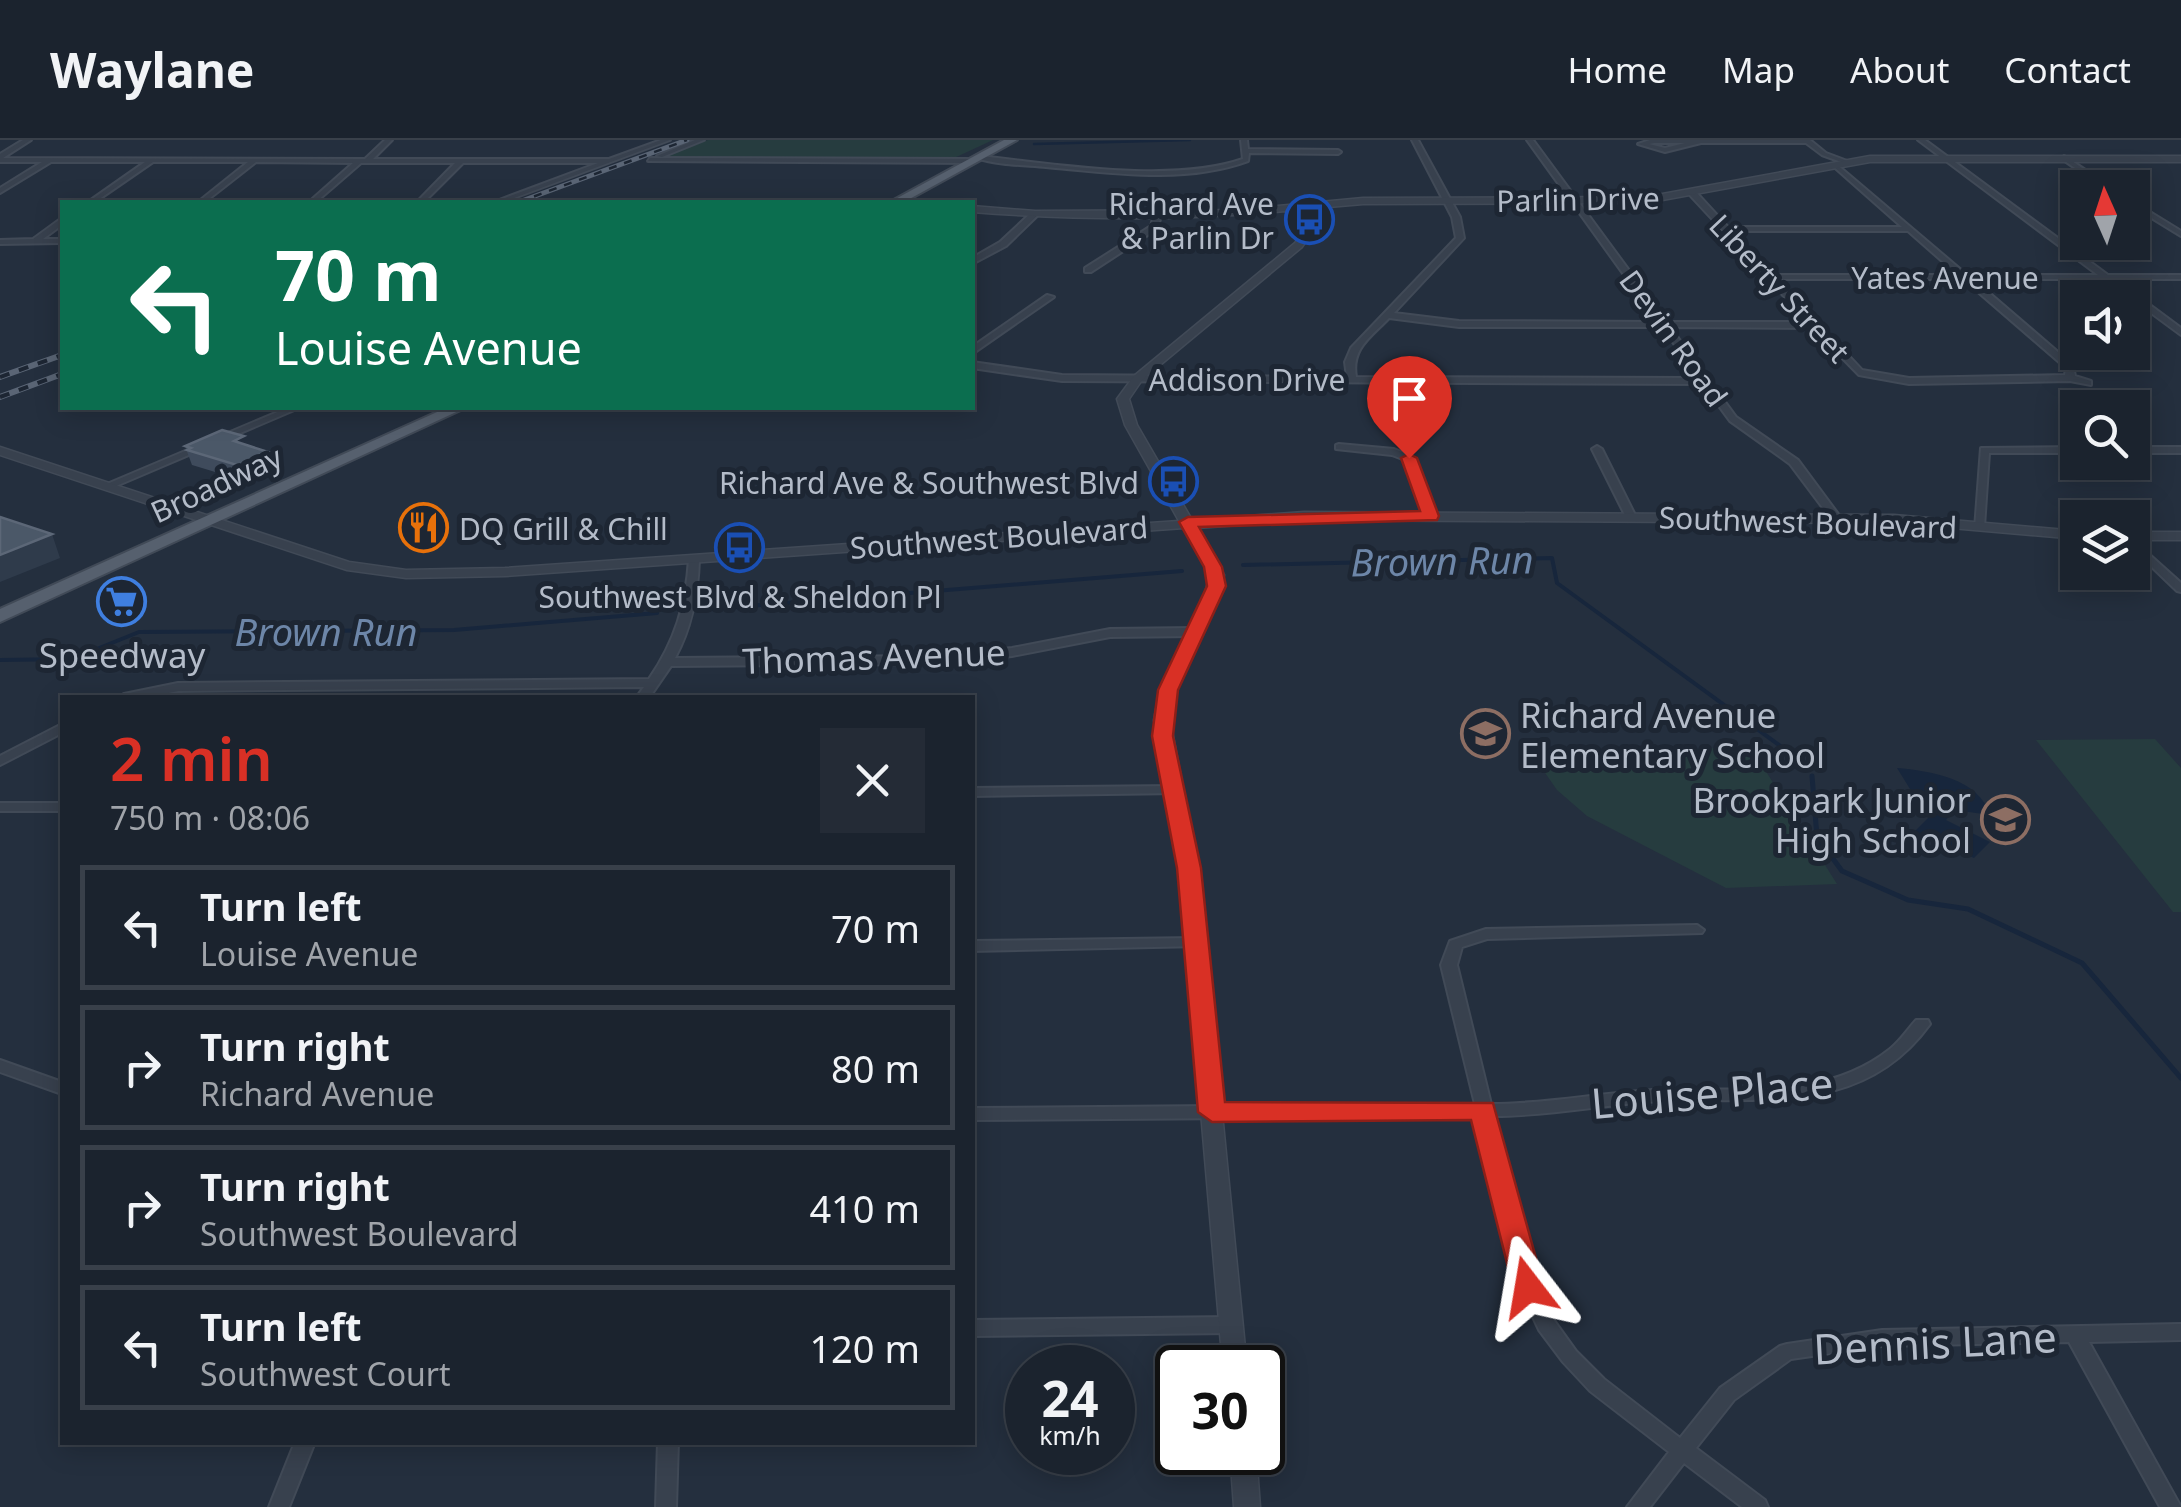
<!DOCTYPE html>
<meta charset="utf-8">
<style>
:root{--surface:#1b232e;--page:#242b36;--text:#f1f3f6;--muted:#a0a4aa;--line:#39404a;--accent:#d93025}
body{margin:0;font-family:"Noto Sans",sans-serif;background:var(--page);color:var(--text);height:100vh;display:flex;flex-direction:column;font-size:38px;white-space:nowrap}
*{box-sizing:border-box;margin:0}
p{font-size:32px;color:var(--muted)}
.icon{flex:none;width:55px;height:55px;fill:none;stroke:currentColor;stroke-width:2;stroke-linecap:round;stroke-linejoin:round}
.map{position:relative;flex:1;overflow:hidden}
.drawer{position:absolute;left:60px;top:555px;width:915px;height:750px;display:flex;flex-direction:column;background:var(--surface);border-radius:0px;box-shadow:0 5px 25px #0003,0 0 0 2px var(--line)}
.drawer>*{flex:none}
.banner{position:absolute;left:60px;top:60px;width:915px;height:210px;border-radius:0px;box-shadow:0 5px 25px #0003,0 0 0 2px var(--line);background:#0b6e4f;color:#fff;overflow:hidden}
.needle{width:65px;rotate:357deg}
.fabs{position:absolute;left:2060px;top:30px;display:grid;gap:20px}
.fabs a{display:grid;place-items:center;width:90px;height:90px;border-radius:0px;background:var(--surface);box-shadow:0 5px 25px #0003,0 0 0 2px var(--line);font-size:50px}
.speed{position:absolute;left:1005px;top:1205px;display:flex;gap:20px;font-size:50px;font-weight:700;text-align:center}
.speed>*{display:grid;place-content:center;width:130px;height:130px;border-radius:50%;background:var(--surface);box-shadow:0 5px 25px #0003,0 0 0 2px var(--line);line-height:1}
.speed small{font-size:25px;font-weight:400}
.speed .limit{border:5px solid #111;border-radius:15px;background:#fff;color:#111}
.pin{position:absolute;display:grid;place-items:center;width:85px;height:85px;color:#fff;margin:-102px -42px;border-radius:50% 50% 50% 0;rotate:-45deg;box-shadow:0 0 10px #0007}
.pin .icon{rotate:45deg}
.me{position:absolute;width:110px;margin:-55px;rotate:346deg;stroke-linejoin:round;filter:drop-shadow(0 0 8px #0008)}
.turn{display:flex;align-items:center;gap:35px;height:210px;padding:0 50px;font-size:45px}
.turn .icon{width:130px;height:130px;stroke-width:2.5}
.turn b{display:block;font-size:70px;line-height:85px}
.round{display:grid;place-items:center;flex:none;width:105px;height:105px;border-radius:0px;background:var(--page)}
.summary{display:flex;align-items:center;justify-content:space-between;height:170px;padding:0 50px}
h1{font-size:60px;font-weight:600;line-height:75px;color:var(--accent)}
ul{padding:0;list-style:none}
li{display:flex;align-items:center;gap:30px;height:125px;margin:0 20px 15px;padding:0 30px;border:5px solid var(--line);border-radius:0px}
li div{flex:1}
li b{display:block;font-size:38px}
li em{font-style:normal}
header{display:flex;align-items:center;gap:60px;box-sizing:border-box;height:140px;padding:0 50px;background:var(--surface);border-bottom:2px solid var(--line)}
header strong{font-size:48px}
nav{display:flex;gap:55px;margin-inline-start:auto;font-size:35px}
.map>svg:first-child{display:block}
</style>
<header>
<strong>Waylane</strong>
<nav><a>Home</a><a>Map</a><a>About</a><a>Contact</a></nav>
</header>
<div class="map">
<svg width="2181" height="1367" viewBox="0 0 2181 1367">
<rect width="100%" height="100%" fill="#242f3e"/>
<path fill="#263c3f" d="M708,0H993L952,19L662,17Z
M2155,599L2181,628V772H2173L2036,600Z
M1738,607L1755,614L1837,744L1726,748L1587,676L1557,650L1534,617Z"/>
<path fill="#17263c" d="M1897,628C1930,631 1979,638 1990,675L1955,670L1946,680L1990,702L1974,718L1914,692L1929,677L1924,669L1888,665L1881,653L1905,654L1910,649Z"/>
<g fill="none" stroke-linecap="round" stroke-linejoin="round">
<path stroke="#17263c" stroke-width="2.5" d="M1034,4L1190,0"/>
<path stroke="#17263c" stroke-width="4" d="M1243,425L1552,418L1557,443L1801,621
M711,469L1182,431
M0,520L72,519L139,492L454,490L657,473"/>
<path stroke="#17263c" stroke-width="5" d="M1812,636L1817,697L1842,731L1908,760L1968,769L2082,823L2181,938"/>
<defs>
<path id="minor" d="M23,0H31L3,18L365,19L385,0H392L373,19H609L661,0H670L503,62H494L598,23H463L424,62H417L455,23H361L316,62H309L353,23L256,22L205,62H198L248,22H153L95,62H88L145,22H51L0,53V48L42,22H0V14Z
M695,0H704L662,17L657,16Z
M1241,0H1247L1248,9L1338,10L1341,12L1338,14L1249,13L1248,21C1185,44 1112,33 1046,27C1024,25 997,25 977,18L980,16C1056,24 1171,44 1243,19Z
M1412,0H1418L1460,77L1464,98L1394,173L1459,181L1658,182L1527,0H1533L1667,182H1808L1688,53L1695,51L1728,87H1902L1833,26L1835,23L1967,135H2098L1918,0H1925L2108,135H2181V139H2115L2181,188V195L2105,139H1973L2073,225L2075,236L2091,241V245L2070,241L1909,244L1859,235L1813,188L1670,187L1736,277L1798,320L1841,378L1836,381L1832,380L1790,324L1730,281L1703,244L1062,241L972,228V222L1062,235L1347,237L1345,222L1351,208L1456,98L1452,77ZM1732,91H1908L1958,135H1773ZM1777,139H1963L2066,228L2065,235L1909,238L1862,230ZM1389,178L1459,187H1662L1699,238L1356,237C1351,208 1371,197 1389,178Z
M1650,0H1810L1826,13L1850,22L1847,24L1822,15L1806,3H1701L1665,12L1638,4ZM1654,3H1685L1665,8L1649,4Z
M2064,16L2066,17L2112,48H2104L2062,19Z
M650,18L973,19L976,21L973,23L648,21Z
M2132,61L2181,91V96L2132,66Z
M1155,71L1162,73L1157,89L1091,132H1085V128L1151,86Z
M1032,72L1039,74L1006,106L972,124V118L1000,102Z
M59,80H62V85L43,99H62V103L0,104V100L33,99Z
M1047,155L1054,157L972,214V207Z
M287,268H299L116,346H108L107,344Z
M1339,304L1394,309L1412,316L1435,376L1434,378L1430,379L1425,376L1405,320L1392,315L1336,309V305Z
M1597,306L1602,309L1636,377L1635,379H1627L1592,309Z
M2078,307V313H1989L1984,387L1983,389H1975L1981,308Z
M2132,307H2181V313H2132Z
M2132,399L2181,443V452L2177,451L2132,408Z
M694,416L699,419C698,455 692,487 675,518L935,516L1012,508L1110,489L1195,488L1201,492L1195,496L1110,497L1012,516L935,524L671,526L649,558H636L644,547L178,551L145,558H118L124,554L178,543L649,539C675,501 686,465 689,419Z
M62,584V593L0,625V616Z
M1176,646L1183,650L1181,653L972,656V648Z
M0,663H62V671H0Z
M1697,785L1704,790L1702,793L1487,799L1462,807L1457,825L1491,964C1545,964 1599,953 1653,950C1734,946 1822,963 1890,909C1900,901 1908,889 1916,880H1928L1930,884C1859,982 1751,954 1647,962C1597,966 1546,976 1495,976L1537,1147L1553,1179L1576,1211L1604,1239L1680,1298L1720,1248L1780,1206L1787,1204L1882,1190L2181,1184V1200L2089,1202L2181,1367H2160L2069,1202L1882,1206L1791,1219L1734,1260L1696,1308L1765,1360L1768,1367H1742L1684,1323L1650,1367H1627L1669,1312L1590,1251L1563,1222L1539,1190L1519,1147L1478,976L972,980V968L1475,964L1441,825L1450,801L1486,789Z
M1195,798L1200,800L1203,803L1200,806L972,811V801Z
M0,920L62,942V954L0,932Z
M1231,1177L1238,1180L1241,1185L1238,1190L1231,1193L972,1196V1180Z
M295,1302H315L289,1367H269Z
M658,1302H678L676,1367H656Z"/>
<path id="tertiary" d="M1870,16H2181V22H1870L1646,63L1363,64L1294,70L1313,91L1302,107L1142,240L1129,259L1137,285L1192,380L1304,372L1894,375L2078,391V399L1894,383L1304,380L1197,388L1224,435L1216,465L1176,550L1170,580L1198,728L1247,1228H1223L1180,728L1154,580L1160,550L1202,465L1210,435L1184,388L505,436L406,438L347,430L0,315V307L349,422L406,430L505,428L1179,381L1125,285L1117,259L1134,236L1295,103L1303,91L1285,71C1182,81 1076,80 972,72V66L1035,71L1237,70L1363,58L1646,57Z
M901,57L934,62H904L901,61Z
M2132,392H2181V400H2132Z
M1230,1312H1256L1260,1367H1234Z"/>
<path id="primary" d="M1004,0H1017L904,62H890Z
M446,268H465L0,482V469Z"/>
</defs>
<use href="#minor" stroke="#414a57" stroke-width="4"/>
<use href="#tertiary" stroke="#414a57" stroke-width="3"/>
<use href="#primary" stroke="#414a57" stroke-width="4"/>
<use href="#minor" fill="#38414e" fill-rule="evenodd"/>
<use href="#tertiary" fill="#38414e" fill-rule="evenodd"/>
<use href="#primary" fill="#56606e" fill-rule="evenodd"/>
<defs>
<path id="rail-far1" d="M519,62L687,0"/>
<path id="rail" d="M0,237L62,215
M0,257L62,234"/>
</defs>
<use href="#rail-far1" stroke="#5a6575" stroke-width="5"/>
<use href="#rail" stroke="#5a6575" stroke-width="6"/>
<use href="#rail-far1" stroke="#1d2633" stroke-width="2.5" stroke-dasharray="8" stroke-linecap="butt"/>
<use href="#rail" stroke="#1d2633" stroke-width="4" stroke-dasharray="10" stroke-linecap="butt"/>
</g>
<path fill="#3f4b5c" d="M246,304L271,313L276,328L245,341L192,325L185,306Z"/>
<path fill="#2f3b4b" d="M271,313L276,328L245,341L240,326Z
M52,394L60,418L0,442V415Z"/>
<path fill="#4b5868" stroke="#5c6777" stroke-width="2.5" d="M222,290L244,296L234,301L271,313L240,326L187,310L191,308L185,306Z
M0,377L52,394L0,415Z"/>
<path fill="#d93025" stroke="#8d1f18" stroke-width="2.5" d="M1409,314L1417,318L1439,376L1437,380L1199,387L1222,427L1226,446L1178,550L1173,596L1201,728L1225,962L1493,963L1544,1147L1539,1156L1528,1159L1517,1156L1513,1147L1471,980L1212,982L1198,972L1177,728L1152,596L1158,550L1207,446L1204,427L1179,382L1188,377L1420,371L1401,318Z"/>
<defs>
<symbol id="bus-ring" viewBox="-11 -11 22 22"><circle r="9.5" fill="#1d2633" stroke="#1a4fb4" stroke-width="1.5"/><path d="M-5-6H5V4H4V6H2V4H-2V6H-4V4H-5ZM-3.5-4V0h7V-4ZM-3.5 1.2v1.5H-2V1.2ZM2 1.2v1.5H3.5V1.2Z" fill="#1a4fb4"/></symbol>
<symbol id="restaurant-ring" viewBox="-11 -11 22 22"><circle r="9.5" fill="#1d2633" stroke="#e8710a" stroke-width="1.5"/><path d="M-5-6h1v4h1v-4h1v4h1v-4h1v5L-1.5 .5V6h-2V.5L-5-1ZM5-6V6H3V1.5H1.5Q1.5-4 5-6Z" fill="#e8710a"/></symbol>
<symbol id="supermarket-ring" viewBox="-11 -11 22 22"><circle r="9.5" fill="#1d2633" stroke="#3f7fe0" stroke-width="1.5"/><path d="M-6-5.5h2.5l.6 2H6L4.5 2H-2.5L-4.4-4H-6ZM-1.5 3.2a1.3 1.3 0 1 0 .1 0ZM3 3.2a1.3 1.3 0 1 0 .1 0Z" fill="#3f7fe0"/></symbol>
<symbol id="school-ring" viewBox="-11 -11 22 22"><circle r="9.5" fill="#1d2633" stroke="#8d6e63" stroke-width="1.5"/><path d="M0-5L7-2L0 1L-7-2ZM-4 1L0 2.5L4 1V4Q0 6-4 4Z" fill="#8d6e63"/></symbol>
</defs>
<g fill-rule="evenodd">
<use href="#bus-ring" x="1282" y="52" width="55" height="55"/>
<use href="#bus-ring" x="1146" y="314" width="55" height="55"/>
<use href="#restaurant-ring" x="396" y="360" width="55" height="55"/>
<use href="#bus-ring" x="712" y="380" width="55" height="55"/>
<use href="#supermarket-ring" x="94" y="434" width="55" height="55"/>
<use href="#school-ring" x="1458" y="566" width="55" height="55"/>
<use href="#school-ring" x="1978" y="652" width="55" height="55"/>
</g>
<g text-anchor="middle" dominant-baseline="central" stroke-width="10" stroke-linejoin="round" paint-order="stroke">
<g font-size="30" fill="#b4bcc9" stroke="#1d2633">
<text transform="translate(1578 59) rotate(-1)">Parlin Drive</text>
<text x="1945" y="137">Yates Avenue</text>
<text transform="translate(1780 148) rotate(47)">Liberty Street</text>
<text transform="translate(1674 198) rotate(54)">Devin Road</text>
<text x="1247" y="239">Addison Drive</text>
<text transform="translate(216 344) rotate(-25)">Broadway</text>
<text transform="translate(1808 382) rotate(2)">Southwest Boulevard</text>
<text transform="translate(999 397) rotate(-4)">Southwest Boulevard</text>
</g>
<g font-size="30" fill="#b4bcc9" stroke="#1d2633" text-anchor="end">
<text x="1274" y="63">Richard Ave<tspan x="1274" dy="34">&amp; Parlin Dr</tspan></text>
<text x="1139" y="342">Richard Ave &amp; Southwest Blvd</text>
<text x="459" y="388" text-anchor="start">DQ Grill &amp; Chill</text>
<text x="740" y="456" text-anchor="middle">Southwest Blvd &amp; Sheldon Pl</text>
</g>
<g font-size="35" fill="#b4bcc9" stroke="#1d2633">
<text x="122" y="514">Speedway</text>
<text x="1520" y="574" text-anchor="start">Richard Avenue<tspan x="1520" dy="40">Elementary School</tspan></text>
<text x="1971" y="659" text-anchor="end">Brookpark Junior<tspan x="1971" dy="40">High School</tspan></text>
</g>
<g font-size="35" fill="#b4bcc9" stroke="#1d2633">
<text transform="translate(874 516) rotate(-2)">Thomas Avenue</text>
</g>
<g font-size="38" font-style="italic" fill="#6d86a8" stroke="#1d2633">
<text transform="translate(1442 420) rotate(-1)">Brown Run</text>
<text x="326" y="491">Brown Run</text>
</g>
<g font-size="42" fill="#b4bcc9" stroke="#1d2633">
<text transform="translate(1712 952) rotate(-5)">Louise Place</text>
<text transform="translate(1935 1202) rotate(-3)">Dennis Lane</text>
</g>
</g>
</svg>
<div class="fabs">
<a><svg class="needle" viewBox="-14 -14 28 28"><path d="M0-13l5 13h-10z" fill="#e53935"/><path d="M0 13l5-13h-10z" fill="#a0a4aa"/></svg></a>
<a><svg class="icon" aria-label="sound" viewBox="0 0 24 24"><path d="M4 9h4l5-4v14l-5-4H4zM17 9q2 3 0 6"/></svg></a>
<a><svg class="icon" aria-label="search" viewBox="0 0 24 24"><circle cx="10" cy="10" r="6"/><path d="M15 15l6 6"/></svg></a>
<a><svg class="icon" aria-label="layers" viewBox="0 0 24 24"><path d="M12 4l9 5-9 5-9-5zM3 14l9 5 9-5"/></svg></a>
</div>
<div class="speed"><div>24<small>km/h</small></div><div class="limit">30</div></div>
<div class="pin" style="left:1409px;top:318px;background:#d93025"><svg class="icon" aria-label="arrive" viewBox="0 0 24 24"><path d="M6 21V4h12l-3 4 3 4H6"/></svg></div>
<svg class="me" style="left:1528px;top:1147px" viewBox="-20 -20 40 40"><path d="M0-17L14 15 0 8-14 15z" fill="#d93025" stroke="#fff" stroke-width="4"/></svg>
<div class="banner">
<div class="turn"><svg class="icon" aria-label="left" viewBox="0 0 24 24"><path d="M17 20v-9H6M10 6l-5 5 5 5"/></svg><div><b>70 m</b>Louise Avenue</div></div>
</div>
<section class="drawer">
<div class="summary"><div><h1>2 min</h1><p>750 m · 08:06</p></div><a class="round"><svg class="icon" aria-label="close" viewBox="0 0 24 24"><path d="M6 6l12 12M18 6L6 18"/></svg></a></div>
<ul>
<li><svg class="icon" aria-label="left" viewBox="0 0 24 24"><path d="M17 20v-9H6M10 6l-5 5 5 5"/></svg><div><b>Turn left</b><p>Louise Avenue</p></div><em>70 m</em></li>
<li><svg class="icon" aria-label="right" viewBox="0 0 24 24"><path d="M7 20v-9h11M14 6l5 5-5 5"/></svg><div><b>Turn right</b><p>Richard Avenue</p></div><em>80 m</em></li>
<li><svg class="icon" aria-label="right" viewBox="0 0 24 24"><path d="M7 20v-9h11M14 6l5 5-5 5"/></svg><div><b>Turn right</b><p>Southwest Boulevard</p></div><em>410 m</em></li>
<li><svg class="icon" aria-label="left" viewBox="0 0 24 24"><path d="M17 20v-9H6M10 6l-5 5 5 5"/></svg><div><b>Turn left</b><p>Southwest Court</p></div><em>120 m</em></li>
</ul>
</section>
</div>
